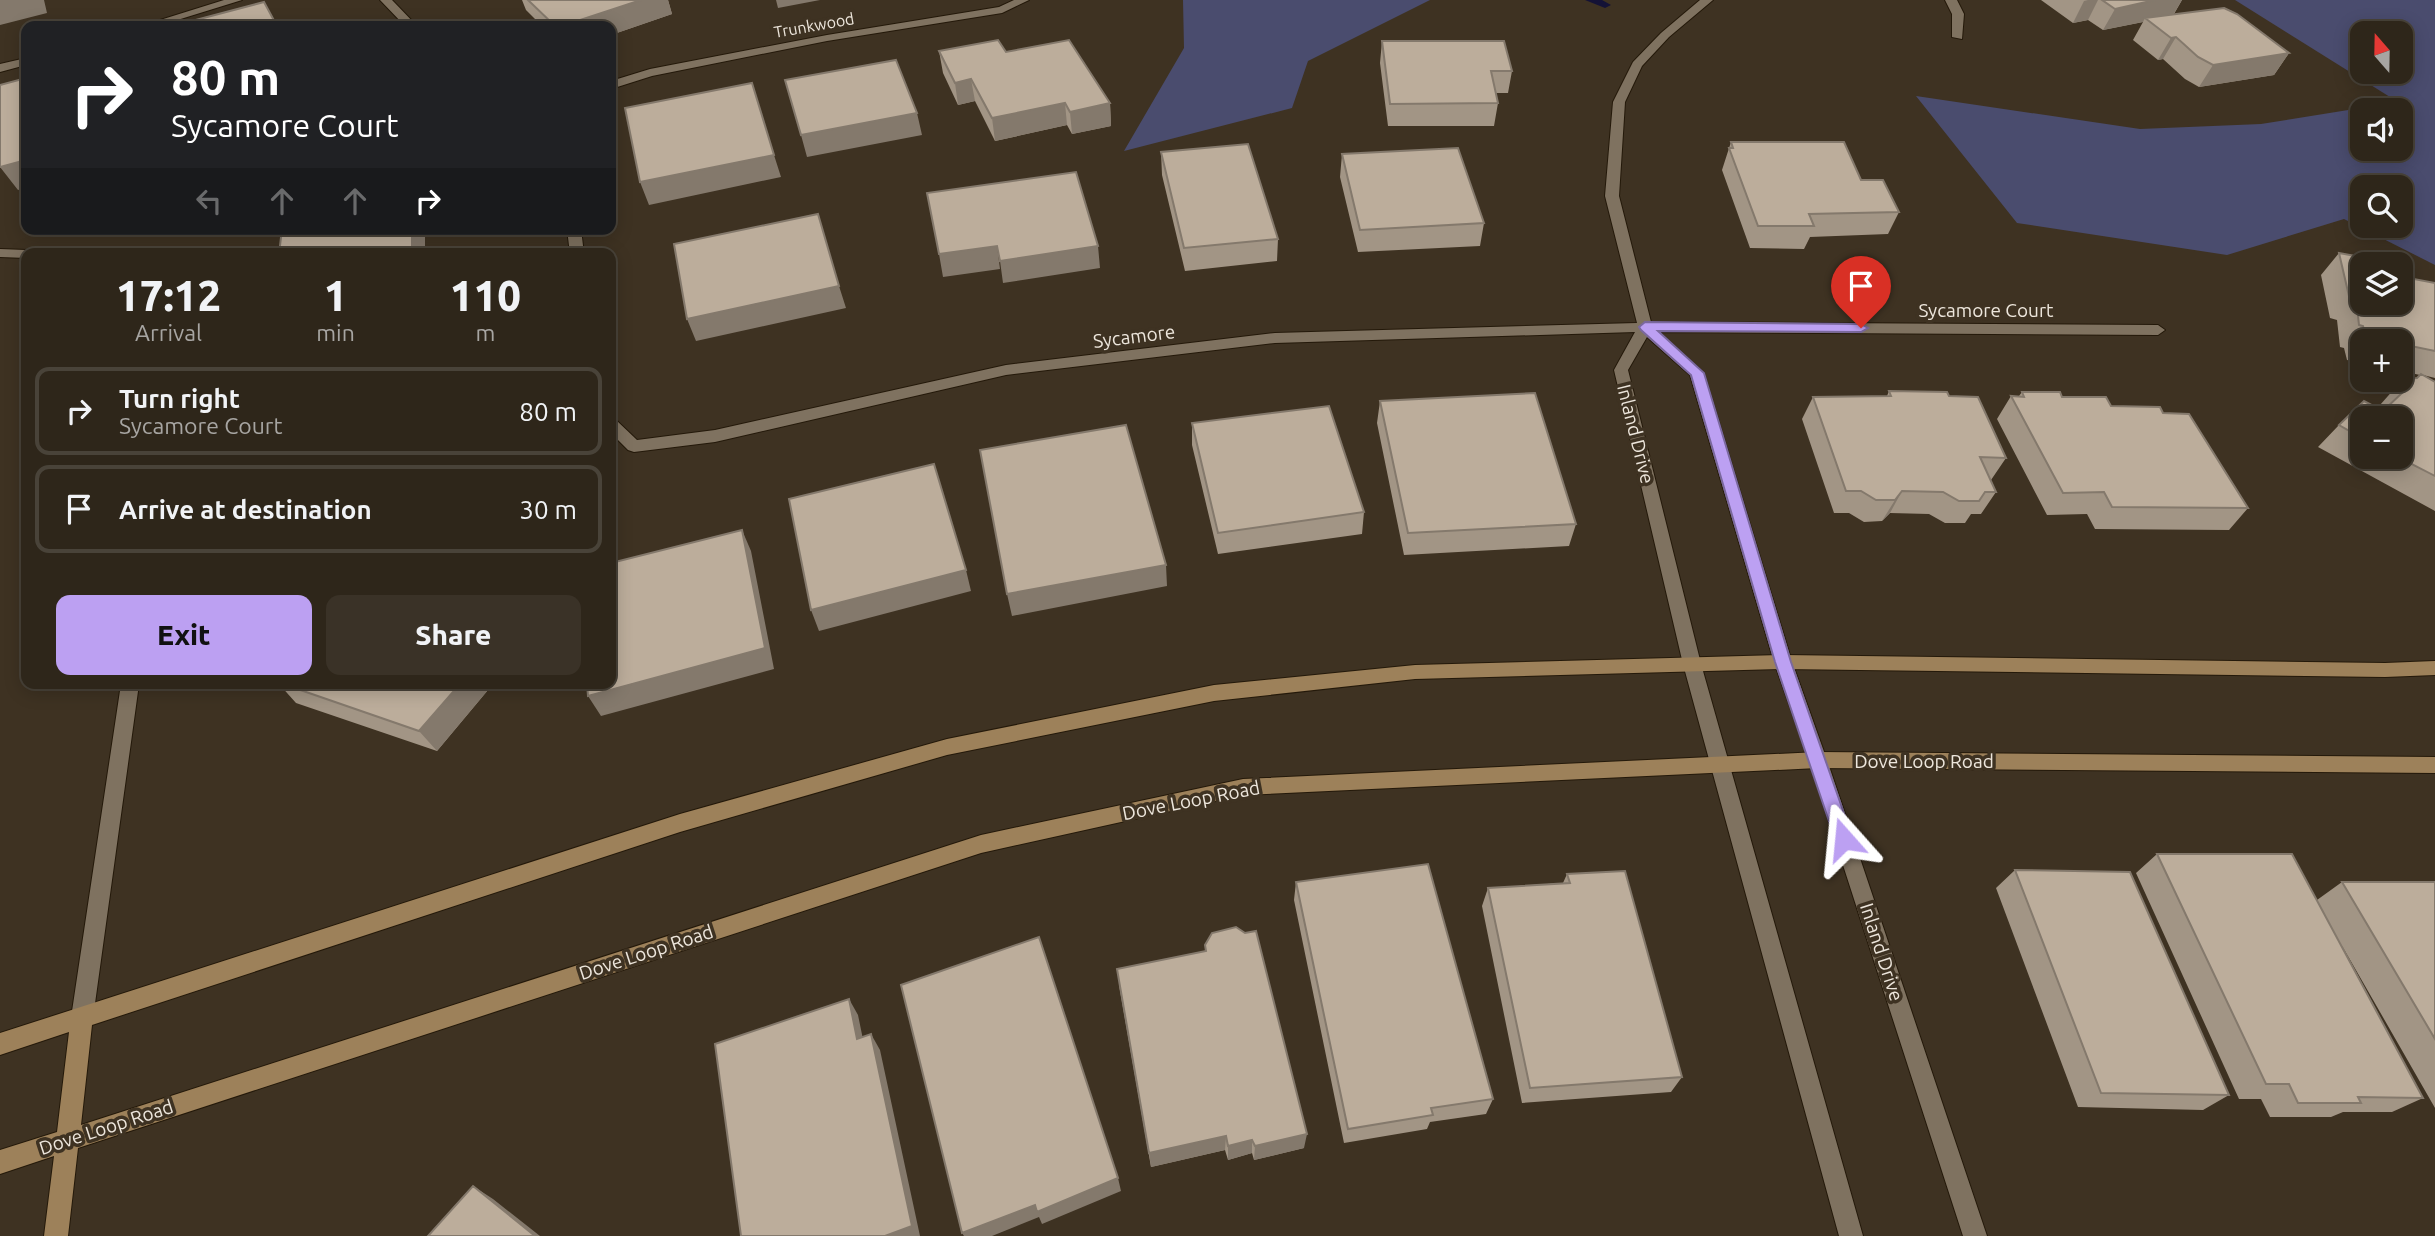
<!DOCTYPE html>
<meta charset="utf-8">
<style>
:root{--surface:#2e261a;--page:#3a3227;--text:#f1f3f6;--muted:#a7a5a2;--line:#494339;--accent:#bca0f2}
body{margin:0;font-family:Ubuntu,sans-serif;background:var(--page);color:var(--text);height:100vh;display:flex;flex-direction:column;font-size:26px;white-space:nowrap}
*{box-sizing:border-box;margin:0}
p{font-size:23px;color:var(--muted)}
.icon{flex:none;width:38px;height:38px;fill:none;stroke:currentColor;stroke-width:2;stroke-linecap:round;stroke-linejoin:round}
.map{position:relative;flex:1;overflow:hidden}
.details{position:absolute;left:21px;top:248px;width:595px;height:441px;display:flex;flex-direction:column;background:var(--surface);border-radius:14px;box-shadow:0 4px 18px #0003,0 0 0 2px var(--line)}
.details>*{flex:none}
.top-card{position:absolute;left:21px;top:21px;width:595px;height:214px;border-radius:14px;box-shadow:0 4px 18px #0003,0 0 0 2px var(--line);background:#202124;color:#fff;overflow:hidden}
.needle{width:46px;rotate:340deg}
.fabs{position:absolute;left:2350px;top:21px;display:grid;gap:14px}
.fabs a{display:grid;place-items:center;width:63px;height:63px;border-radius:14px;background:var(--surface);box-shadow:0 4px 18px #0003,0 0 0 2px var(--line);font-size:35px}
.pin{position:absolute;display:grid;place-items:center;width:60px;height:60px;color:#fff;margin:-72px -30px;border-radius:50% 50% 50% 0;rotate:-45deg;box-shadow:0 0 7px #0007}
.pin .icon{rotate:45deg}
.me{position:absolute;width:77px;margin:-38px;rotate:342deg;stroke-linejoin:round;filter:drop-shadow(0 0 5px #0008)}
.turn{display:flex;align-items:center;gap:24px;height:147px;padding:0 35px;font-size:32px}
.turn .icon{width:91px;height:91px;stroke-width:2.5}
.turn b{display:block;font-size:49px;line-height:60px}
.lanes{display:flex;align-items:center;height:66px;padding:0 35px;background:#0003;justify-content:center;gap:35px;direction:ltr}
.lanes .off{opacity:.35}
.eta{display:flex;justify-content:space-evenly;align-items:center;height:119px;text-align:center}
.eta b{font-size:42px;font-weight:800;line-height:49px}
.cta{display:flex;gap:14px;margin-top:auto;padding:14px 35px}
.cta a{flex:1;height:80px;border-radius:14px;background:var(--accent);color:#111;font-size:28px;font-weight:800;line-height:80px;text-align:center}
.cta a+a{background:var(--page);color:var(--text)}
ul{padding:0;list-style:none}
li{display:flex;align-items:center;gap:21px;height:88px;margin:0 14px 10px;padding:0 21px;border:4px solid var(--line);border-radius:14px}
li div{flex:1}
li b{display:block;font-size:26px}
li em{font-style:normal}
.map>svg:first-child{display:block}
</style>
<div class="map">
<svg width="2435" height="1236" viewBox="0 0 2435 1236">
<rect width="100%" height="100%" fill="#3e3222"/>
<path fill="#4a4c6e" fill-rule="evenodd" d="M1183,0H1430L1308,61L1292,108L1124,151L1184,48Z
M2235,0H2435V265L2344,219L2227,255L2017,223L1916,96L2140,129L2261,124L2398,102ZM2362,33H2401V72H2362ZM2362,110H2401V149H2362ZM2362,187H2401V226H2362Z"/>
<g fill="none" stroke-linecap="round" stroke-linejoin="round">
<path fill="#141236" fill-rule="evenodd" d="M1585,0H1602L1611,5L1605,8Z"/>
<defs>
<path id="service" d="M0,249L26,250L33,254H26V258L0,257Z
M121,684H139L93,1018L90,1025L82,1029L74,1025L71,1018Z"/>
<path id="minor" d="M224,0H242L158,26H141Z
M380,0H392L417,26H405Z
M1014,0H1029L1002,13L827,41L652,76L611,89V81L650,69L827,35L999,7Z
M1700,0H1713L1669,37L1642,66L1625,102L1619,196L1651,322L2158,325L2165,330L2158,335L1659,332L1704,373L1792,662L1827,760L1987,1236H1963L1809,760L1774,662L1690,375L1647,337L1628,370L1701,664L1863,1236H1839L1683,664L1614,370L1635,332L1275,343L1006,375L715,442L634,452L628,450L611,433V419L616,420L637,440L715,430L1006,365L1275,333L1637,323L1605,196L1613,102L1633,62L1661,33Z
M1945,0H1957L1964,14L1962,39L1952,37V14Z
M26,58V65L0,72V64Z
M567,229H581L584,254H570Z"/>
<path id="secondary" d="M1783,655L2385,663L2435,661V675L2385,677L1783,669L1415,679L1214,701L947,755L680,832L92,1025L81,1125L981,835L1243,779L1818,752L2435,757V773L1818,768L1243,795L981,853L78,1148L68,1236H44L54,1156L0,1174V1150L57,1132L69,1032L0,1055V1033L680,814L947,739L1214,685L1415,665Z"/>
</defs>
<use href="#service" stroke="#24190a" stroke-width="2"/>
<use href="#minor" stroke="#24190a" stroke-width="2"/>
<use href="#secondary" stroke="#24190a" stroke-width="2"/>
<use href="#service" fill="#7f7260" fill-rule="evenodd"/>
<use href="#minor" fill="#7f7260" fill-rule="evenodd"/>
<use href="#secondary" fill="#9d815a" fill-rule="evenodd"/>
</g>
<path fill="#a29585" fill-rule="evenodd" d="M522,0H668L672,14L611,35V26H542L526,10Z
M2041,0H2182L2174,14L2289,53L2274,75L2199,87L2185,79L2163,59L2158,60L2133,40L2143,22L2103,30L2088,20L2073,23Z
M1382,41L1512,71L1508,93H1496L1498,103L1494,126H1388L1380,63Z
M939,51L1006,52L1110,103L1111,126L1072,134L1067,125L995,141L975,101L958,105L943,73Z
M1731,142L1861,180L1899,212L1888,234L1810,237L1804,249L1750,248L1722,170Z
M1161,152L1278,239L1277,261L1185,271L1162,175Z
M1342,154L1484,223L1480,246L1358,252L1340,177Z
M2339,253L2403,277L2435,283V378L2423,375L2435,382V511L2318,447L2339,425L2382,410L2380,405L2403,379L2417,378L2420,375L2401,371V341H2362V363L2347,360L2344,348L2340,347L2337,320L2330,318L2321,275ZM2362,418L2401,457H2362Z
M1889,391L1949,396L2006,458L1991,480H1990L1996,492L1981,514H1971L1965,523H1945L1929,514L1890,513L1882,521L1864,522L1849,513H1834L1802,419L1813,397L1887,396Z
M2022,392L2062,397L2111,406L2163,413L2248,508L2229,530L2095,529L2087,514L2047,515L1997,419L2011,396H2019Z
M1380,401L1576,524L1569,546L1404,555L1377,423Z
M1192,423L1364,512L1362,534L1218,554L1192,445Z
M279,684H493L437,751L296,703Z
M2157,854L2317,900L2342,882H2435V1108L2341,944L2423,1098L2392,1112H2343L2331,1117H2270L2261,1099H2239L2136,873Z
M2015,870L2229,1095L2203,1110L2078,1107L1996,888Z
M1567,874L1682,1077L1671,1092L1522,1103L1482,906L1488,888L1563,883Z
M1296,882L1493,1099L1486,1114L1430,1122L1427,1129L1344,1143L1294,900Z
M1205,945L1304,1148L1254,1160L1252,1153L1228,1160L1225,1150L1151,1167L1119,985L1205,951Z"/>
<path fill="#84796c" d="M0,0H44L47,13L0,25Z
M641,0H668L672,14L611,35V26H562Z
M776,0H820L778,8Z
M2088,0H2098L2088,20L2073,23L2084,1Z
M2155,0H2182L2173,15L2145,18L2143,22L2103,30L2115,9Z
M2176,37L2163,59L2158,60L2171,38Z
M2289,53L2274,75L2199,87L2213,65Z
M971,79L975,101L958,105L955,83Z
M1065,103L1067,125L995,141L992,118Z
M1110,103L1111,126L1072,134L1070,112Z
M917,113L922,135L807,157L801,135Z
M774,155L781,177L649,205L640,182Z
M26,160V188L18,190L0,167Z
M272,229H289L275,234Z
M412,229H425V254H412Z
M997,246L1000,269L943,277L939,254Z
M1098,246L1100,268L1003,283L1000,261Z
M839,286L846,308L696,341L687,319Z
M1902,491L1890,513L1882,521L1895,500Z
M742,530L751,551L774,669L601,716L588,696Z
M1166,565L1167,586L1012,616L1007,594Z
M966,570L971,591L819,631L811,610Z
M460,684H493L437,751L419,731Z
M849,999L858,1015L866,1054L857,1039Z
M871,1034L880,1050L920,1236H885Z
M1307,1134L1304,1148L1254,1160L1255,1146Z
M1226,1136L1225,1150L1151,1167L1149,1153Z
M1252,1140V1153L1228,1160V1146Z
M1118,1178L1121,1191L1042,1224L1039,1217L992,1236H964L962,1233L1035,1205Z
M473,1186L493,1199L540,1236H535Z"/>
<path fill="#bcad9b" stroke="#84796c" stroke-width="2" d="M528,0H641L562,26H555Z
M2102,0H2155L2115,9Z
M264,2L277,26H173Z
M2224,8L2237,14L2289,53L2213,65L2198,57L2176,37L2171,38L2145,18Z
M998,40L1006,52L1069,40L1110,103L1070,112L1065,103L992,118L971,79L955,83L939,51Z
M1382,41H1504L1512,71H1491L1498,103L1390,104Z
M896,60L917,113L801,135L785,80Z
M26,78V160L0,167V85Z
M752,83L774,155L640,182L625,108Z
M1731,142H1844L1861,180H1883L1899,212L1809,214L1814,226H1758L1729,148H1733Z
M1248,144L1278,239L1184,248L1161,152Z
M1458,148L1484,223L1360,230L1342,154Z
M1076,172L1098,246L1000,261L997,246L939,254L927,193Z
M818,214L839,286L687,319L674,244Z
M282,229H412V254H279Z
M2339,253L2399,264H2362V303H2401V270L2403,277L2435,283V351L2401,344V341H2385L2366,338L2363,326L2359,325L2356,297L2349,296Z
M2421,374L2435,382V476L2398,457H2401V418H2362V438L2339,425L2364,401L2383,411L2402,393L2399,392L2403,387L2401,382L2403,379L2417,378Z
M1889,391L1947,392L1949,396L1978,397L2006,458L1980,457L1996,492H1985L1979,501H1959L1943,492L1902,491L1895,500H1876L1861,491H1846L1813,397L1891,396Z
M2022,392H2060L2062,397H2106L2111,406L2160,407L2163,413L2189,414L2248,508L2112,507L2104,492L2063,493L2011,396L2024,397Z
M1535,393L1576,524L1408,533L1380,401Z
M1329,406L1364,512L1218,533L1192,423Z
M1126,425L1166,565L1007,594L980,450Z
M934,464L966,570L811,610L789,499Z
M742,530L765,648L588,696L587,684H611V563Z
M283,684H460L419,731Z
M2157,854H2292L2423,1098L2358,1097L2361,1103H2298L2289,1084H2266Z
M1428,864L1493,1099L1431,1108L1433,1115L1348,1129L1296,882Z
M2015,870L2130,872L2229,1095L2101,1093Z
M1625,871L1682,1077L1530,1088L1488,888L1570,883L1567,874Z
M2342,882H2435V1039Z
M1236,927L1245,933L1256,931L1307,1134L1255,1146L1252,1140L1228,1146L1226,1136L1149,1153L1117,969L1206,951L1205,945L1212,933Z
M1039,937L1118,1178L1037,1212L1035,1205L962,1233L901,985Z
M849,999L857,1039L871,1034L912,1226L885,1236H741L715,1044Z
M473,1186L535,1236H428Z"/>
<path fill="#bca0f2" stroke="#7a689d" stroke-width="2" d="M1645,322L1861,324L1868,328L1861,332L1658,331L1704,373L1791,662L1853,839L1851,845L1844,847L1838,845L1835,839L1775,662L1691,375L1641,330L1639,327Z"/>
<g text-anchor="middle" dominant-baseline="central" stroke-width="7" stroke-linejoin="round" paint-order="stroke">
<g font-size="16" fill="#ede6dc" stroke="#3e3222">
<text transform="translate(814 25) rotate(-10)">Trunkwood</text>
</g>
<g font-size="19" fill="#ede6dc" stroke="#3e3222">
<text x="1986" y="310">Sycamore Court</text>
<text transform="translate(1134 336) rotate(-7)">Sycamore</text>
<text transform="translate(1636 434) rotate(76)">Inland Drive</text>
<text x="1924" y="761">Dove Loop Road</text>
<text transform="translate(1191 800) rotate(-11)">Dove Loop Road</text>
<text transform="translate(646 952) rotate(-18)">Dove Loop Road</text>
<text transform="translate(1882 952) rotate(72)">Inland Drive</text>
<text transform="translate(106 1127) rotate(-18)">Dove Loop Road</text>
</g>
</g>
</svg>
<div class="fabs">
<a><svg class="needle" viewBox="-14 -14 28 28"><path d="M0-13l5 13h-10z" fill="#e53935"/><path d="M0 13l5-13h-10z" fill="#a7a5a2"/></svg></a>
<a><svg class="icon" aria-label="sound" viewBox="0 0 24 24"><path d="M4 9h4l5-4v14l-5-4H4zM17 9q2 3 0 6"/></svg></a>
<a><svg class="icon" aria-label="search" viewBox="0 0 24 24"><circle cx="10" cy="10" r="6"/><path d="M15 15l6 6"/></svg></a>
<a><svg class="icon" aria-label="layers" viewBox="0 0 24 24"><path d="M12 4l9 5-9 5-9-5zM3 14l9 5 9-5"/></svg></a>
<a>+</a>
<a>−</a>
</div>
<div class="pin" style="left:1861px;top:328px;background:#d93025"><svg class="icon" aria-label="arrive" viewBox="0 0 24 24"><path d="M6 21V4h12l-3 4 3 4H6"/></svg></div>
<svg class="me" style="left:1844px;top:839px" viewBox="-20 -20 40 40"><path d="M0-17L14 15 0 8-14 15z" fill="#bca0f2" stroke="#fff" stroke-width="4"/></svg>
<div class="top-card">
<div class="turn"><svg class="icon" aria-label="right" viewBox="0 0 24 24"><path d="M7 20v-9h11M14 6l5 5-5 5"/></svg><div><b>80 m</b>Sycamore Court</div></div>
<div class="lanes"><svg class="icon off" aria-label="left" viewBox="0 0 24 24"><path d="M17 20v-9H6M10 6l-5 5 5 5"/></svg><svg class="icon off" aria-label="ahead" viewBox="0 0 24 24"><path d="M12 20V5M6 11l6-6 6 6"/></svg><svg class="icon off" aria-label="ahead" viewBox="0 0 24 24"><path d="M12 20V5M6 11l6-6 6 6"/></svg><svg class="icon" aria-label="right" viewBox="0 0 24 24"><path d="M7 20v-9h11M14 6l5 5-5 5"/></svg></div>
</div>
<section class="details">
<div class="eta">
<div><b>17:12</b><p>Arrival</p></div>
<div><b>1</b><p>min</p></div>
<div><b>110</b><p>m</p></div>
</div>
<ul>
<li><svg class="icon" aria-label="right" viewBox="0 0 24 24"><path d="M7 20v-9h11M14 6l5 5-5 5"/></svg><div><b>Turn right</b><p>Sycamore Court</p></div><em>80 m</em></li>
<li><svg class="icon" aria-label="arrive" viewBox="0 0 24 24"><path d="M6 21V4h12l-3 4 3 4H6"/></svg><div><b>Arrive at destination</b></div><em>30 m</em></li>
</ul>
<div class="cta"><a>Exit</a><a>Share</a></div>
</section>
</div>
